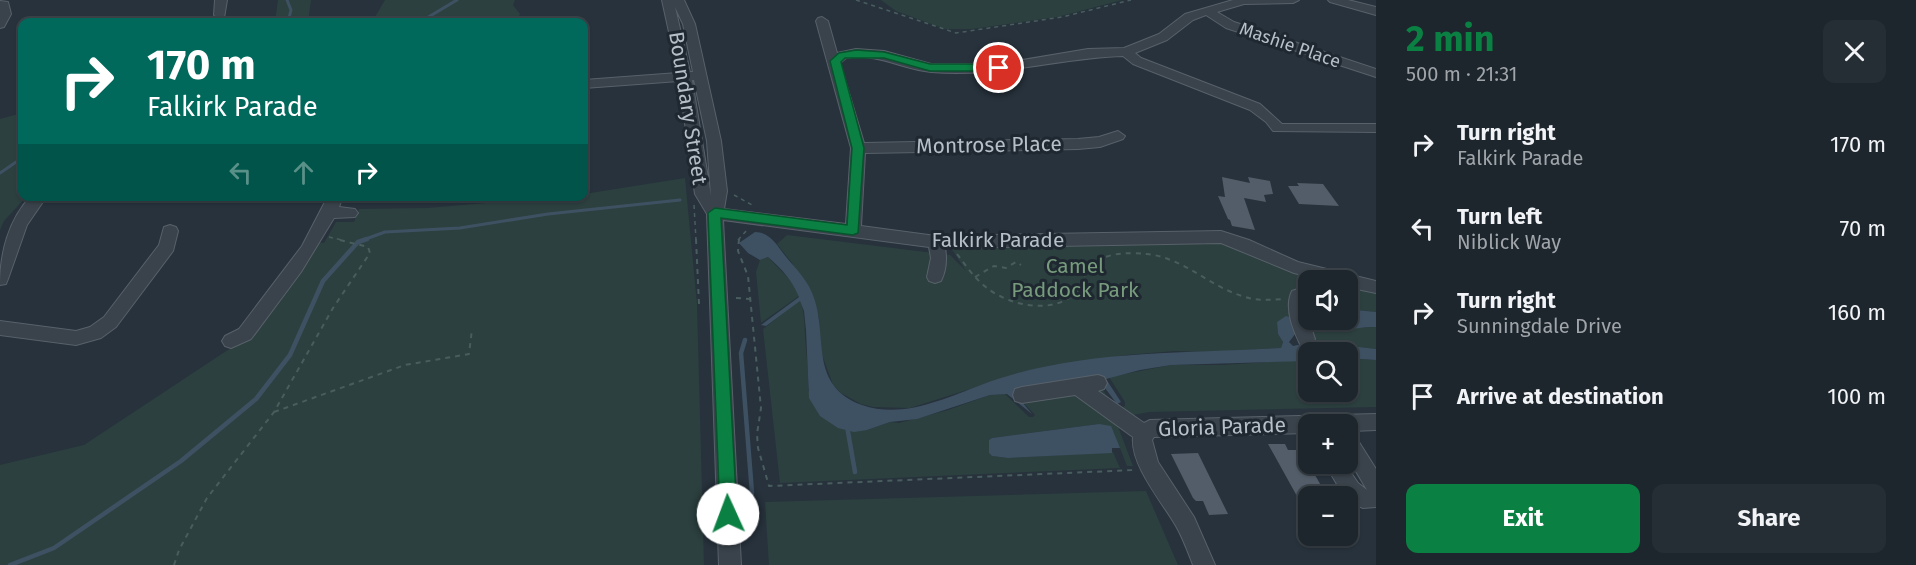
<!DOCTYPE html>
<meta charset="utf-8">
<style>
:root{--surface:#1d262d;--page:#252e35;--text:#f1f3f6;--muted:#a0a5aa;--line:#3b4349;--accent:#0b8043}
body{margin:0;font-family:"Fira Sans",sans-serif;background:var(--page);color:var(--text);height:100vh;display:flex;flex-direction:column;font-size:22px;white-space:nowrap}
*{box-sizing:border-box;margin:0}
p{font-size:20px;color:var(--muted)}
.icon{flex:none;width:33px;height:33px;fill:none;stroke:currentColor;stroke-width:2;stroke-linecap:round;stroke-linejoin:round}
.map{position:relative;flex:1;overflow:hidden}
.sheet{display:flex;flex-direction:column;background:var(--surface);width:540px}
.sheet>*{flex:none}
.top-card{position:absolute;left:18px;top:18px;width:570px;height:183px;border-radius:12px;box-shadow:0 2px 4px #0004,0 0 0 2px var(--line);background:#00695c;color:#fff;overflow:hidden}
.tools{position:absolute;left:1298px;top:270px;display:grid;gap:12px}
.tools a{display:grid;place-items:center;width:60px;height:60px;border-radius:12px;background:var(--surface);box-shadow:0 2px 4px #0004,0 0 0 2px var(--line);font-size:30px}
.pin{position:absolute;display:grid;place-items:center;width:51px;height:51px;color:#fff;margin:-26px;border:3px solid #fff;border-radius:50%;box-shadow:0 2px 6px #0007}
.me{position:absolute;width:66px;margin:-33px;rotate:358deg;stroke-linejoin:round;filter:drop-shadow(0 0 4px #0008)}
.turn{display:flex;align-items:center;gap:21px;height:126px;padding:0 30px;font-size:27px}
.turn .icon{width:78px;height:78px;stroke-width:2.5}
.turn b{display:block;font-size:42px;line-height:51px}
.lanes{display:flex;align-items:center;height:57px;padding:0 30px;background:#0003;justify-content:center;gap:30px;direction:ltr}
.lanes .off{opacity:.35}
.round{display:grid;place-items:center;flex:none;width:63px;height:63px;border-radius:12px;background:var(--page)}
.headline{display:flex;align-items:center;justify-content:space-between;height:102px;padding:0 30px}
h1{font-size:36px;font-weight:700;line-height:45px;color:var(--accent)}
.primary-button{display:flex;gap:12px;margin-top:auto;padding:12px 30px}
.primary-button a{flex:1;height:69px;border-radius:12px;background:var(--accent);color:#fff;font-size:24px;font-weight:700;line-height:69px;text-align:center}
.primary-button a+a{background:var(--page);color:var(--text)}
ul{padding:0;list-style:none}
li{display:flex;align-items:center;gap:18px;height:84px;padding:0 30px}
li div{flex:1}
li b{display:block;font-size:22px}
li em{font-style:normal}
main{display:flex;flex:1;min-height:0}
.map>svg:first-child{display:block}
</style>
<main>
<div class="map">
<svg width="1376" height="565" viewBox="0 0 1376 565">
<rect width="100%" height="100%" fill="#27323c"/>
<path fill="#2c403f" d="M278,0H311L308,22H275Z
M385,0H515L513,5L520,14L516,22H372Z
M881,0H1122L1057,17L972,29H945L896,11Z
M22,113V196L26,197L4,221L0,230V119Z
M685,178L697,304L704,565H0V465L84,445L255,332L318,242L324,243L336,222H354L359,209L427,208L556,197L584,196V194Z
M787,235L934,253L927,278L939,283L940,254L950,255L966,271L951,248L1215,243H1224L1320,280H1308V318L1295,316L1277,322L1278,334L1283,342L1281,348L1211,352L1175,351L1126,355L1008,377L910,408L873,407L861,404L841,393L833,385L820,349L819,317L792,263L777,244Z
M768,257L794,284L799,296L761,323L756,272L760,260Z
M1347,287L1376,292V312L1347,309Z
M800,300C806,316 804,331 806,348C807,363 809,376 808,391L867,430L890,422L899,423L948,410L990,395L1005,394L1029,417H1033L1035,415L1021,400L1075,392L1117,424L1133,466H1127L1120,448L1099,424L992,438L989,440V453L992,456L1008,458L1113,452L1120,468L780,483L763,329Z
M1376,327V349L1333,344V348H1314L1309,329Z
M1347,358L1376,360V407L1149,412L1123,417L1095,396L1099,384L1111,402L1121,408L1125,406V402L1109,377L1171,365H1222L1299,360L1308,361V392H1347Z
M1146,491L1178,565H769L765,502Z"/>
<path fill="#3e5163" d="M755,232C766,232 774,240 780,249C792,266 809,279 815,301C827,340 810,386 862,405C902,419 944,399 981,385C1076,349 1181,354 1281,348L1283,342L1278,334L1277,322L1286,316L1293,318L1299,329L1289,342L1293,346L1312,342L1314,348H1333V344L1376,349V360L1347,358V352H1308V361L1171,365L1140,370L1106,379L1121,402L1117,404L1099,380L1014,392L1032,414L1007,394L990,395L917,419L890,422L867,430L854,432L838,428L820,416L809,398L806,330L804,311L800,301L766,326L761,325L799,297C792,280 782,269 768,257L760,260L748,253L739,243Z
M1347,309L1376,312V327C1357,326 1330,336 1317,320H1347Z
M1099,424L1111,426L1120,448H1112V453L1008,458L992,456L989,453V440L992,438Z"/>
<g fill="none" stroke-linecap="round" stroke-linejoin="round">
<path stroke="#3e5163" stroke-width="3" d="M287,0L291,10L288,22
M420,22L457,0
M0,173L22,158
M363,240L385,232L460,228L548,214L680,200"/>
<path stroke="#3e5163" stroke-width="4.5" d="M1307,323L1318,322
M745,340L741,353L752,493
M847,426L855,472
M10,565L54,548L181,461L256,399L290,355L323,281L358,242L367,239"/>
</g>
<path fill="#525d69" d="M1222,177L1250,183L1248,177L1270,181L1273,194L1264,195L1266,202L1244,198L1255,230L1232,226L1230,220L1228,219L1218,196L1225,197Z
M1297,183L1323,184L1339,206L1299,204L1288,186H1299Z
M1268,444H1285L1288,450H1300L1303,455H1307L1308,464H1312L1318,475H1315L1327,496H1308V516Z
M1198,453L1228,514L1209,515L1203,501H1196L1193,498L1171,454Z"/>
<g fill="none" stroke-linecap="round" stroke-linejoin="round">
<defs>
<path id="minor" d="M215,0H227L224,18L220,19L214,15Z
M662,0H684L695,24L721,141L727,191L724,209L846,224L851,148L816,21L818,18L822,17L828,21L837,53L856,49L884,51L931,64H999L1088,49L1124,48L1159,34L1185,14L1233,0H1299L1293,3L1244,4L1217,12L1234,22L1376,69V77L1226,28L1206,15L1193,20L1167,40L1135,53L1141,58L1260,104L1282,124H1376V132L1273,131L1266,122L1250,110L1133,64L1123,56C1059,58 996,78 931,72C900,69 880,53 846,58L840,63L864,143L1078,139L1099,137L1118,131L1125,136L1123,139L1100,147L1078,149L865,153L861,226L936,236L1221,231L1249,240L1298,262L1376,281V293L1347,287V280H1323L1294,273L1221,243L945,248C947,259 946,271 941,281L935,283L929,281L927,277L931,258L929,247L723,220L741,565H719L707,214L695,194L679,81L584,88V80L678,73ZM675,7L683,24L693,72H690ZM692,80H694L707,141L711,196Z
M1328,0H1348L1376,7V15L1330,2Z
M0,1L8,2L11,14L4,27L0,28Z
M31,196H47L27,225L8,279L6,284L0,285C0,254 8,220 31,196Z
M328,196H343L339,207L355,209L358,213L355,217L334,218L301,272L251,339L231,348L225,346L222,341L225,336L239,329L302,246Z
M170,225L176,227L178,231L173,251L116,327L101,338L76,345L0,335V321L76,331L90,327L104,317L159,245L164,227Z
M1298,289L1304,291L1306,296L1307,315L1315,339L1312,344L1306,346L1300,344C1293,330 1284,307 1292,291Z
M1098,375L1104,377L1107,383L1104,389L1098,391L1144,423L1150,420L1376,414V430L1352,431L1376,469V507L1363,508L1349,502L1347,496H1344L1325,464H1345L1358,483L1367,490L1347,456V424H1308V433L1154,437L1152,440L1158,462L1194,517L1215,565H1193C1188,552 1183,538 1176,526C1163,503 1130,465 1133,437L1075,395L1022,403L1015,401L1013,395L1015,389L1022,387Z"/>
</defs>
<use href="#minor" stroke="#58616a" stroke-width="2"/>
<path stroke="#4a5d5e" stroke-width="1.5" stroke-dasharray="4 4" stroke-linecap="butt" d="M856,0L956,33L1062,17L1131,0
M734,195L752,205
M694,205L696,240
M329,237L342,240
M738,240L748,229"/>
<path stroke="#4a5d5e" stroke-width="2" stroke-dasharray="5 5" stroke-linecap="butt" d="M696,239L699,304
M739,239L738,251L748,276L761,408L757,434L758,448L769,486L1135,470
M957,254C966,266 975,279 987,288C1009,305 1048,314 1072,296C1081,290 1081,281 1086,273C1097,252 1127,252 1147,254C1184,258 1209,286 1242,296C1256,301 1269,300 1283,299
M975,277L994,266L1006,268L1016,262L1021,265
M736,298L750,299
M274,412L405,365L469,354L472,329
M174,565L179,550L207,498L274,412L333,308L370,253L368,247L336,239"/>
<use href="#minor" fill="#3a434c" fill-rule="evenodd"/>
</g>
<path fill="#0b8043" stroke="#07532c" stroke-width="1.5" d="M856,50L884,52L930,64H999L1004,68L999,71H930L884,58H845L841,62L864,148L858,233L853,235L721,218L737,514L734,520L728,522L722,520L720,514L708,213L715,208L847,225L852,148L830,61L839,53Z"/>
<g text-anchor="middle" dominant-baseline="central" stroke-width="6" stroke-linejoin="round" paint-order="stroke">
<g font-size="18" fill="#b6bec7" stroke="#1f2831">
<text transform="translate(1290 45) rotate(19)">Mashie Place</text>
</g>
<g font-size="21" fill="#b6bec7" stroke="#1f2831">
<text transform="translate(688 108) rotate(81)">Boundary Street</text>
<text transform="translate(989 145) rotate(-1)">Montrose Place</text>
<text x="998" y="240">Falkirk Parade</text>
<text transform="translate(1222 427) rotate(-2)">Gloria Parade</text>
</g>
<g font-size="21" fill="#779b7c" stroke="#1f2831">
<text x="1075" y="266">Camel<tspan x="1075" dy="24">Paddock Park</tspan></text>
</g>
</g>
</svg>
<div class="tools">
<a><svg class="icon" aria-label="sound" viewBox="0 0 24 24"><path d="M4 9h4l5-4v14l-5-4H4zM17 9q2 3 0 6"/></svg></a>
<a><svg class="icon" aria-label="search" viewBox="0 0 24 24"><circle cx="10" cy="10" r="6"/><path d="M15 15l6 6"/></svg></a>
<a>+</a>
<a>−</a>
</div>
<div class="pin" style="left:999px;top:68px;background:#d93025"><svg class="icon" aria-label="arrive" viewBox="0 0 24 24"><path d="M6 21V4h12l-3 4 3 4H6"/></svg></div>
<svg class="me" style="left:728px;top:514px" viewBox="-20 -20 40 40"><circle r="19" fill="#fff"/><path d="M0-13L10 11 0 6-10 11z" fill="#0b8043"/></svg>
<div class="top-card">
<div class="turn"><svg class="icon" aria-label="right" viewBox="0 0 24 24"><path d="M7 20v-9h11M14 6l5 5-5 5"/></svg><div><b>170 m</b>Falkirk Parade</div></div>
<div class="lanes"><svg class="icon off" aria-label="left" viewBox="0 0 24 24"><path d="M17 20v-9H6M10 6l-5 5 5 5"/></svg><svg class="icon off" aria-label="ahead" viewBox="0 0 24 24"><path d="M12 20V5M6 11l6-6 6 6"/></svg><svg class="icon" aria-label="right" viewBox="0 0 24 24"><path d="M7 20v-9h11M14 6l5 5-5 5"/></svg></div>
</div>
</div>
<section class="sheet">
<div class="headline"><div><h1>2 min</h1><p>500 m · 21:31</p></div><a class="round"><svg class="icon" aria-label="close" viewBox="0 0 24 24"><path d="M6 6l12 12M18 6L6 18"/></svg></a></div>
<ul>
<li><svg class="icon" aria-label="right" viewBox="0 0 24 24"><path d="M7 20v-9h11M14 6l5 5-5 5"/></svg><div><b>Turn right</b><p>Falkirk Parade</p></div><em>170 m</em></li>
<li><svg class="icon" aria-label="left" viewBox="0 0 24 24"><path d="M17 20v-9H6M10 6l-5 5 5 5"/></svg><div><b>Turn left</b><p>Niblick Way</p></div><em>70 m</em></li>
<li><svg class="icon" aria-label="right" viewBox="0 0 24 24"><path d="M7 20v-9h11M14 6l5 5-5 5"/></svg><div><b>Turn right</b><p>Sunningdale Drive</p></div><em>160 m</em></li>
<li><svg class="icon" aria-label="arrive" viewBox="0 0 24 24"><path d="M6 21V4h12l-3 4 3 4H6"/></svg><div><b>Arrive at destination</b></div><em>100 m</em></li>
</ul>
<div class="primary-button"><a>Exit</a><a>Share</a></div>
</section>
</main>
